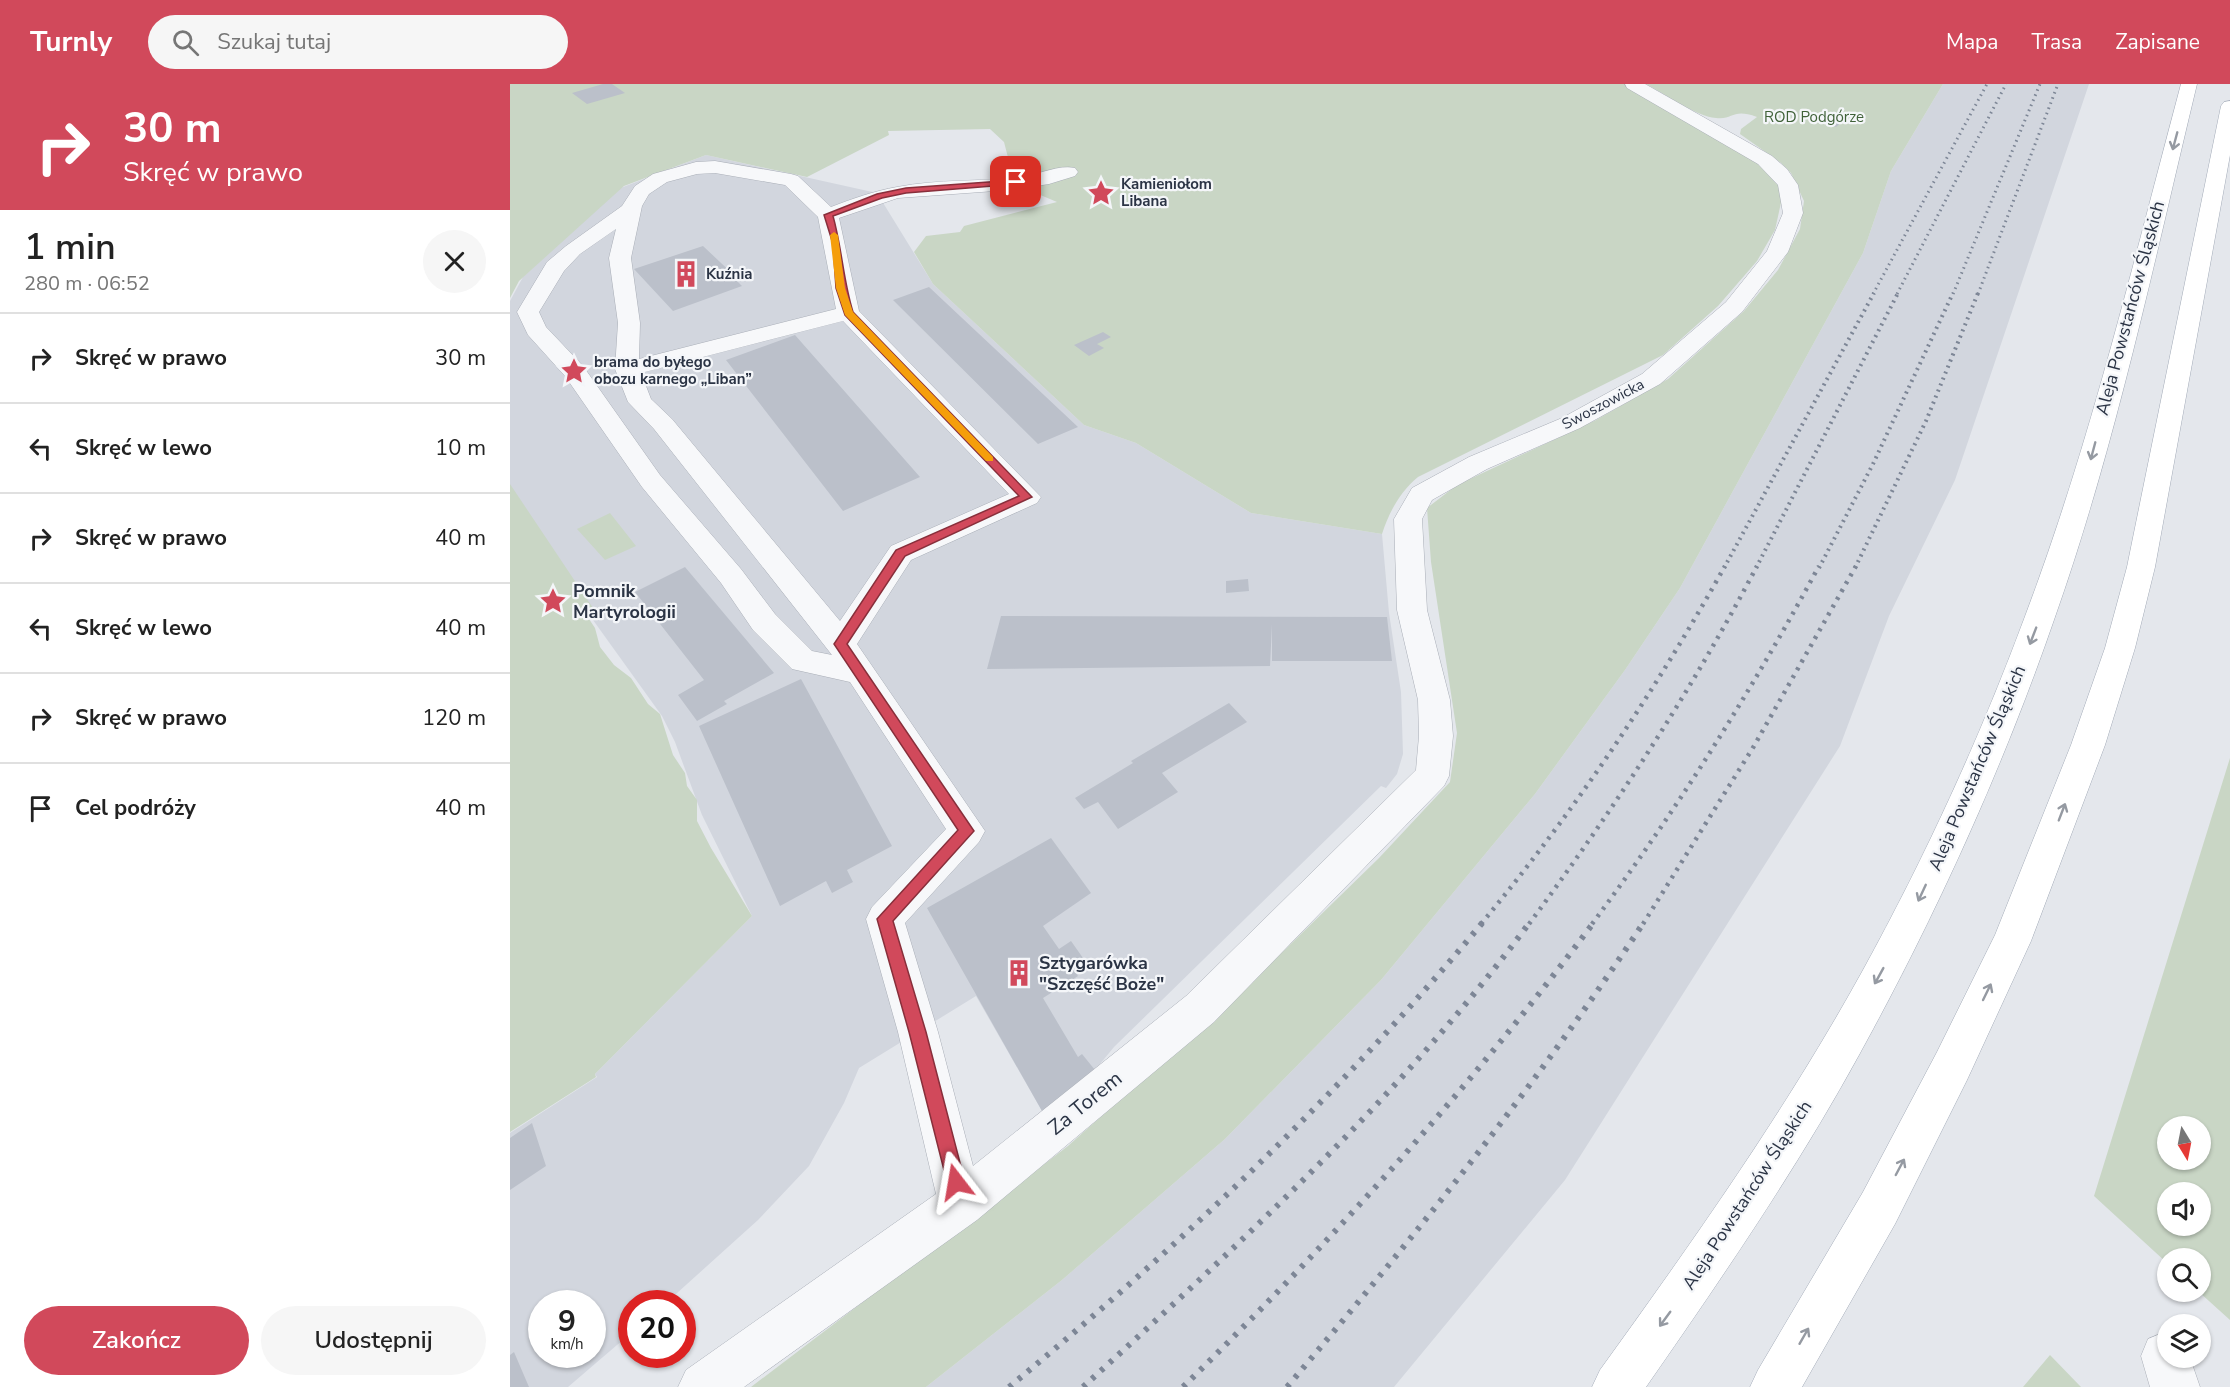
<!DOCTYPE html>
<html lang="pl">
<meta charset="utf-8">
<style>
:root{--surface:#fff;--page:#f6f6f6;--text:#222;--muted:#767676;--line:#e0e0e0;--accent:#d1495b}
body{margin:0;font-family:"Nunito Sans",sans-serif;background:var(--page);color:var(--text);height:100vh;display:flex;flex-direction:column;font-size:22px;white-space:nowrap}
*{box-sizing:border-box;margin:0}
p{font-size:20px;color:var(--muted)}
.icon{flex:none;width:33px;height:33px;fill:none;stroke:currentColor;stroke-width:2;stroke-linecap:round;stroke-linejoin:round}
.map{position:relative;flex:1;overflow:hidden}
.side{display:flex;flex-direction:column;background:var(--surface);width:510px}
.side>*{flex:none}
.guide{background:#d1495b;color:#fff;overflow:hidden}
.needle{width:39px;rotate:170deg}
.controls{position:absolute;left:1647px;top:1032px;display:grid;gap:12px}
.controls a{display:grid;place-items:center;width:54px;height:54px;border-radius:50%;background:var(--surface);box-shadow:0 2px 4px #0004;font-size:30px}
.speed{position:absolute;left:18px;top:1206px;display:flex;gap:12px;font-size:30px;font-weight:700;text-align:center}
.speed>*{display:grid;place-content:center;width:78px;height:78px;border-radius:50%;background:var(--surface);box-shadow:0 2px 4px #0004;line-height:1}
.speed small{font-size:15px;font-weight:400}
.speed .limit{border:9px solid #d22;background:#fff;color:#111}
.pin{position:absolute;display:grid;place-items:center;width:51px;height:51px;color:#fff;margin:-26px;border-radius:12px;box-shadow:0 3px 9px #0006}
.me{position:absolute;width:66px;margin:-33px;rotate:346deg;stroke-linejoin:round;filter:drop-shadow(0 0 4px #0008)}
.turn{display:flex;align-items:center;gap:21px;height:126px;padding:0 24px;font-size:27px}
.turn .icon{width:78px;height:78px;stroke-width:2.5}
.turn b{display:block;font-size:42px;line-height:51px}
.round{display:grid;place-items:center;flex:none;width:63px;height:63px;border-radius:32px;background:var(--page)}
.overview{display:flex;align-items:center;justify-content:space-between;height:102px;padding:0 24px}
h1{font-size:36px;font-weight:600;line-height:45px}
.button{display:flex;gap:12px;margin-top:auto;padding:12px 24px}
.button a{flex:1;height:69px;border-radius:36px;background:var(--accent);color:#fff;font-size:24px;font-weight:600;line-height:69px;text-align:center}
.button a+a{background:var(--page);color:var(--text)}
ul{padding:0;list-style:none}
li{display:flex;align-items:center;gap:18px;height:90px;padding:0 24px;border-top:2px solid var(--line)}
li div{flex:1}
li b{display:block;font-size:22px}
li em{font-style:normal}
header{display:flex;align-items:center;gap:36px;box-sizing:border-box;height:84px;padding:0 30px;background:var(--accent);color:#fff}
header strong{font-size:28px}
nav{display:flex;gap:33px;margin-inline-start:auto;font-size:21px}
.search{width:420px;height:54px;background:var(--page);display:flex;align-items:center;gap:15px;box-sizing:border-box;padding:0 21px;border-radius:33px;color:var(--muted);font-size:22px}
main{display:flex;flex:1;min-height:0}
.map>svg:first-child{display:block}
</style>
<header>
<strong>Turnly</strong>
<div class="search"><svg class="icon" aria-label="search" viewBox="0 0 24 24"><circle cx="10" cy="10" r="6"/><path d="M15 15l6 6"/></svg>Szukaj tutaj</div>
<nav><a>Mapa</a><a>Trasa</a><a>Zapisane</a></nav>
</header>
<main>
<section class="side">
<div class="guide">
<div class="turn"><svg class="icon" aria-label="right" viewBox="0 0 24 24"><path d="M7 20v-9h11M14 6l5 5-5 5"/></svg><div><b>30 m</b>Skręć w prawo</div></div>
</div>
<div class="overview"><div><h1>1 min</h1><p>280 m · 06:52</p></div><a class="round"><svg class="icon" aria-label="close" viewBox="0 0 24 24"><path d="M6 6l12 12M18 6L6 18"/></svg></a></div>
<ul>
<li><svg class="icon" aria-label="right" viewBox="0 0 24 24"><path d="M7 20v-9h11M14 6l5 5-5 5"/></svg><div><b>Skręć w prawo</b></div><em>30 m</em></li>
<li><svg class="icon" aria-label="left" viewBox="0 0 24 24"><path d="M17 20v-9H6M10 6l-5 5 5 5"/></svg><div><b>Skręć w lewo</b></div><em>10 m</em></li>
<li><svg class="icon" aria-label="right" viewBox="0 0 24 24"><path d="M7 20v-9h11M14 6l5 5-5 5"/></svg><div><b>Skręć w prawo</b></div><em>40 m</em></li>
<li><svg class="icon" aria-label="left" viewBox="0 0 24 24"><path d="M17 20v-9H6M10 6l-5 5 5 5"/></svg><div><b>Skręć w lewo</b></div><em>40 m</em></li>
<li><svg class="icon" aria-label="right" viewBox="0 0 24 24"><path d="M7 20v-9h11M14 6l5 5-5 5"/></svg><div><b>Skręć w prawo</b></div><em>120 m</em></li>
<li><svg class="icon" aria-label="arrive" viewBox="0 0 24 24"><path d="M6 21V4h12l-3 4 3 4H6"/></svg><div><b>Cel podróży</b></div><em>40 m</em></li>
</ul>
<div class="button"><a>Zakończ</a><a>Udostępnij</a></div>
</section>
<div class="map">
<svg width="1720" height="1303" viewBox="0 0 1720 1303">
<rect width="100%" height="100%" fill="#e4e7ec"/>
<path fill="#d2d6de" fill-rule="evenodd" d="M1433,0H1579L1445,396L1379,532L1330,662L1055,1096L884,1303H416L552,1196L715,1055L871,896L1025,710L1115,586L1170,504L1353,169L1381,87Z
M196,71L367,109L423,200L574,341L626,359L741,429L872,450L879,529L891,608L893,670L887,690L876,704L871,702L604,963L585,986L532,1027L466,912L349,984L334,1019L299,1082L248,1136L156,1219L122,1220L121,1249L58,1303H0V1049L87,993L85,990L242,832L192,731L165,658L152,632L60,504L0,408V217L13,193L108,105ZM32,1220H82V1270H32Z"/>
<path fill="#c9d6c5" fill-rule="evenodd" d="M0,0H1120L1243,75L1268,101L1272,114L1265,146L1247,177L1208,222L1153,271L908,393C890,408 879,428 872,450L741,429L626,359L574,341L423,200L404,168L416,152L450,148L454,142L547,118L495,96L501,85L494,58L480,45L378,47L379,51L297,93L196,71L114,102L9,197L0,214Z
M1136,0H1433L1381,87L1353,169L1170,504L1115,586L1025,710L871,896L715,1055L552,1196L416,1303H241L558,1062L747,893L869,774L940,698L947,649L921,478L917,424L947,401L1086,336L1158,295L1234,227L1268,186L1290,145L1294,117L1281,89L1271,79L1230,50L1231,45L1247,33C1222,24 1224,36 1206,34C1185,32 1155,10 1136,0Z
M0,400L85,527L79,535L85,544L90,563L104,581L121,594L138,620L150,630L163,671L175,689L177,702L187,716V737L201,764L242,832L85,990L86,993L0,1048Z
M100,429L126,462L95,476L67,445Z
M1720,674V1236L1689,1208H1690V1174H1658L1657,1179L1584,1112ZM1658,1042H1690V1076H1658ZM1658,1108H1690V1142H1658Z
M1540,1271L1571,1303H1513Z"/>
<path fill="#bbc0ca" d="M93,0H102L115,9L77,20L62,9Z
M1319,32L1334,36L1326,43L1310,39Z
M193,162L228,195H225L232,202L163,227L124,185Z
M419,203L568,343L528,360L383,216Z
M593,248L601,253L587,260L594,264L579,272L564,261Z
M285,251L410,393L333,427L216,276Z
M175,483L264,589L214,617L217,620L187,637L168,611L194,596L125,508Z
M738,495L739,507L716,509V497Z
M491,532L877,533L882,577H762V540L760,582L477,585Z
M291,595L382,762L337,786L343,798L322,809L316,797L270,822L189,642Z
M719,619L737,638L652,689L668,708L608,745L588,718L574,725L565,714L623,679L621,677Z
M541,754L581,809L533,842L549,865L561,857L573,874L561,882L568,892L533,914L568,973L572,970L585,986L532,1027L417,824Z
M22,1039L36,1082L0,1106V1054Z
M4,1268L19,1303H0V1271Z"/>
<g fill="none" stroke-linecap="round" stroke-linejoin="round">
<defs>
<path id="minor" d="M1115,0H1135L1262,72L1277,85L1288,101L1293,129L1278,168L1232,228L1150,300L1070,344L977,385L922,416L912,435L917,526L940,616L943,652L939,692L934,702L704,938L467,1136L234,1303H168L176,1286L426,1110L388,948L356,835L362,823L436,745L340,598L282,585L243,546L211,499L132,403L55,292L18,251L7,228L37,178L56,162L112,122L125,102L143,90L186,78L205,77L281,90L288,92L321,123C342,115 364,107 387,103C428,95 470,98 511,93C528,91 549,80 565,84L568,88L565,92L539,100L499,106L388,114L329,134L349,227L531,413L527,419L401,476L347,560L475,747L469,758L395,839L428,948L463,1082L676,912L906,686L909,652L908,616L887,526L884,435L902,404L959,373L1052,334L1132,290L1216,218L1257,167L1273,129L1268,101L1248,80L1117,4ZM205,89L275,101L308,133L326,225L129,275L130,239L121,174L132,122L139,110L157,98L187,90ZM106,145L99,174L108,239L105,285L118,318L144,345L322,571L302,567L265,530L231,485L150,391L73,282L36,243L29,228L54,187L70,170ZM333,237L499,410L381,462L330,537L162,335L141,315L131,289Z
M1655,1248L1658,1249V1274H1680L1690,1303H1640L1631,1272L1638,1255Z"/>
<path id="major" d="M1671,0H1687C1644,178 1606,360 1545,533C1493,684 1426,831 1349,971C1286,1086 1211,1195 1136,1303H1082L1090,1286C1183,1157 1276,1026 1353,886C1415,773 1469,656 1514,535C1580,361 1623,179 1671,0Z
M1720,17V71L1645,483L1625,564L1595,661L1521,857L1457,996L1385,1140L1292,1303H1240L1248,1286L1353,1108L1427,968L1485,851L1561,661L1595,564L1617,483L1711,22L1714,18Z"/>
</defs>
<use href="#minor" stroke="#a9aeb7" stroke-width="1"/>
<use href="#major" stroke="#a3abb8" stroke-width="1"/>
<use href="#minor" fill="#f7f8fa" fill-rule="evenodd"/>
<use href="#major" fill="#fff" fill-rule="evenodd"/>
<path stroke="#7d8696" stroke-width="3" stroke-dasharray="1.5 4" stroke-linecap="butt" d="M1363,210L1477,0
M1387,210L1496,0
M1443,210L1530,0
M1468,210L1548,0"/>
<path stroke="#7d8696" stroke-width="4" stroke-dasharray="2 4.5" stroke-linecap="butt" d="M1214,484L1364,209
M1246,484L1388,209
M1309,484L1363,380L1443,209
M1345,484L1416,337L1468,209"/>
<path stroke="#7d8696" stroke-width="4.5" stroke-dasharray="3 6" stroke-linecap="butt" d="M971,840C1064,728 1144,609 1215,482
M1019,840C1103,726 1181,608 1247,482
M1082,840C1167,726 1242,606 1309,482
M1133,840L1244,662L1346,482"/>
<path stroke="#7d8696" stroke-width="6" stroke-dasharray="4 8" stroke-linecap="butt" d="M499,1303C669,1163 832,1008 973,838
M573,1303C731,1159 892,1011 1020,838
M673,1303C821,1158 960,1004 1084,838
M777,1303C904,1153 1026,1002 1134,838"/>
</g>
<defs><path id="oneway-shaft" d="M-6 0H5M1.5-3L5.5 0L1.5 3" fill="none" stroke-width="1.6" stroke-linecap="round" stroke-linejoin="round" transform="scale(1.5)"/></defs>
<g stroke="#959aa2">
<use href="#oneway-shaft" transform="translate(1665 57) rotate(105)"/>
<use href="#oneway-shaft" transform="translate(1583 367) rotate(105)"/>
<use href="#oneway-shaft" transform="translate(1523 552) rotate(111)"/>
<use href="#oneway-shaft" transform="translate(1552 728) rotate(-69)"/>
<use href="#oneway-shaft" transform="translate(1412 809) rotate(115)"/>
<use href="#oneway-shaft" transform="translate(1369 892) rotate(119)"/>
<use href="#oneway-shaft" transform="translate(1477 908) rotate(-64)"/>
<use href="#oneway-shaft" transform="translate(1390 1083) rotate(-62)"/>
<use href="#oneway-shaft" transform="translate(1155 1235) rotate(126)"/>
<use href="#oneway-shaft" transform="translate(1294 1252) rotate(-60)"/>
</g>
<path fill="#d1495b" stroke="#882f3b" stroke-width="1.5" d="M506,96L510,98L508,100L396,109L372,114L323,132C332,164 333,196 343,228L522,413L395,472L337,560L464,747L383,837L416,948L455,1098L452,1105L446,1108L440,1105L437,1098L399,948L367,835L448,746L324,560L386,466L509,412L335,231L326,204L323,160L314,131L367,110L396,104Z"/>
<path fill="#f59e0b" d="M324,148L328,151L335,204L343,228L483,373V377H476L335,231L326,204L320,151Z"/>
<defs>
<symbol id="sight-bare" viewBox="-9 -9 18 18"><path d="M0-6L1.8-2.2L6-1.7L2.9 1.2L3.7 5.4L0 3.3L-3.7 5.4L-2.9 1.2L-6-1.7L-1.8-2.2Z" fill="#d1495b" stroke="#f4f6f9" stroke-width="2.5" paint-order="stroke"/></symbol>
<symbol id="building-bare" viewBox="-9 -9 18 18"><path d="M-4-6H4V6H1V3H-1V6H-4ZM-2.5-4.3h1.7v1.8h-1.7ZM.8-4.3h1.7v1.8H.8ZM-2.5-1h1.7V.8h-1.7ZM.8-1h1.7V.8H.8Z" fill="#d1495b" stroke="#f4f6f9" stroke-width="2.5" paint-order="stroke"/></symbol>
</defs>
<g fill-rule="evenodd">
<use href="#sight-bare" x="572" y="90" width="38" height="38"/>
<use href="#building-bare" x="157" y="171" width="38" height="38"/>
<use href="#sight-bare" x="45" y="268" width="38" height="38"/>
<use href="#sight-bare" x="24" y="498" width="38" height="38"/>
<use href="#building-bare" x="490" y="870" width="38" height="38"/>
</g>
<g text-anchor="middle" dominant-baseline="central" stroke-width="4.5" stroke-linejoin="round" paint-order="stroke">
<g font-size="15" fill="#3f6138" stroke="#f4f6f9">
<text x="1304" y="33">ROD Podgórze</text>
</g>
<g font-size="15" font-weight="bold" fill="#2b3445" stroke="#f4f6f9" text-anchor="start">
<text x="611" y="100">Kamieniołom<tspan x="611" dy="17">Libana</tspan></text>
<text x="196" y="190">Kuźnia</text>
<text x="84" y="278">brama do byłego<tspan x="84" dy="17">obozu karnego „Liban”</tspan></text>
</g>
<g font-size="15" fill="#2b3445" stroke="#f4f6f9">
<text transform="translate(1093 320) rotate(-28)">Swoszowicka</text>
</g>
<g font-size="18" fill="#2b3445" stroke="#f4f6f9">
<text transform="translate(1620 224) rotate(-75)">Aleja Powstańców Śląskich</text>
<text transform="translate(1467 684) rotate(-67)">Aleja Powstańców Śląskich</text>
<text transform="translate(1237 1111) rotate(-57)">Aleja Powstańców Śląskich</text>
</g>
<g font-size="18" font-weight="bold" fill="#2b3445" stroke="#f4f6f9" text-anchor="start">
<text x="63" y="507">Pomnik<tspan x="63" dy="21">Martyrologii</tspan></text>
<text x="529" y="879">Sztygarówka<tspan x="529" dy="21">"Szczęść Boże"</tspan></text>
</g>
<g font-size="21" fill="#2b3445" stroke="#f4f6f9">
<text transform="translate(575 1019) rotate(-39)">Za Torem</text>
</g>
</g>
</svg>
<div class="controls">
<a><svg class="needle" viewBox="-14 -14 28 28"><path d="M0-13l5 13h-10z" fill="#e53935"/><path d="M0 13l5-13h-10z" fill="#767676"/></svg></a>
<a><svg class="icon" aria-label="sound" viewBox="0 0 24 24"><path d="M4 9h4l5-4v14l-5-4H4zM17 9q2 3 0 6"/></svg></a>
<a><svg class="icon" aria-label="search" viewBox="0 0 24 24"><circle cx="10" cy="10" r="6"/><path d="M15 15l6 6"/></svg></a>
<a><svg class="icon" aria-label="layers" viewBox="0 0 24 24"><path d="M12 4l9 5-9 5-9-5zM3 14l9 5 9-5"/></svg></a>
</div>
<div class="speed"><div>9<small>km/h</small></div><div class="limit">20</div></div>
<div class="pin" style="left:506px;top:98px;background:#d93025"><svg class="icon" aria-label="arrive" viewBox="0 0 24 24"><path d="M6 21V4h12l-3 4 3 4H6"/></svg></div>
<svg class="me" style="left:446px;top:1098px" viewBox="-20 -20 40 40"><path d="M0-17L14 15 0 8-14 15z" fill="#d1495b" stroke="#fff" stroke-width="4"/></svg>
</div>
</main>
